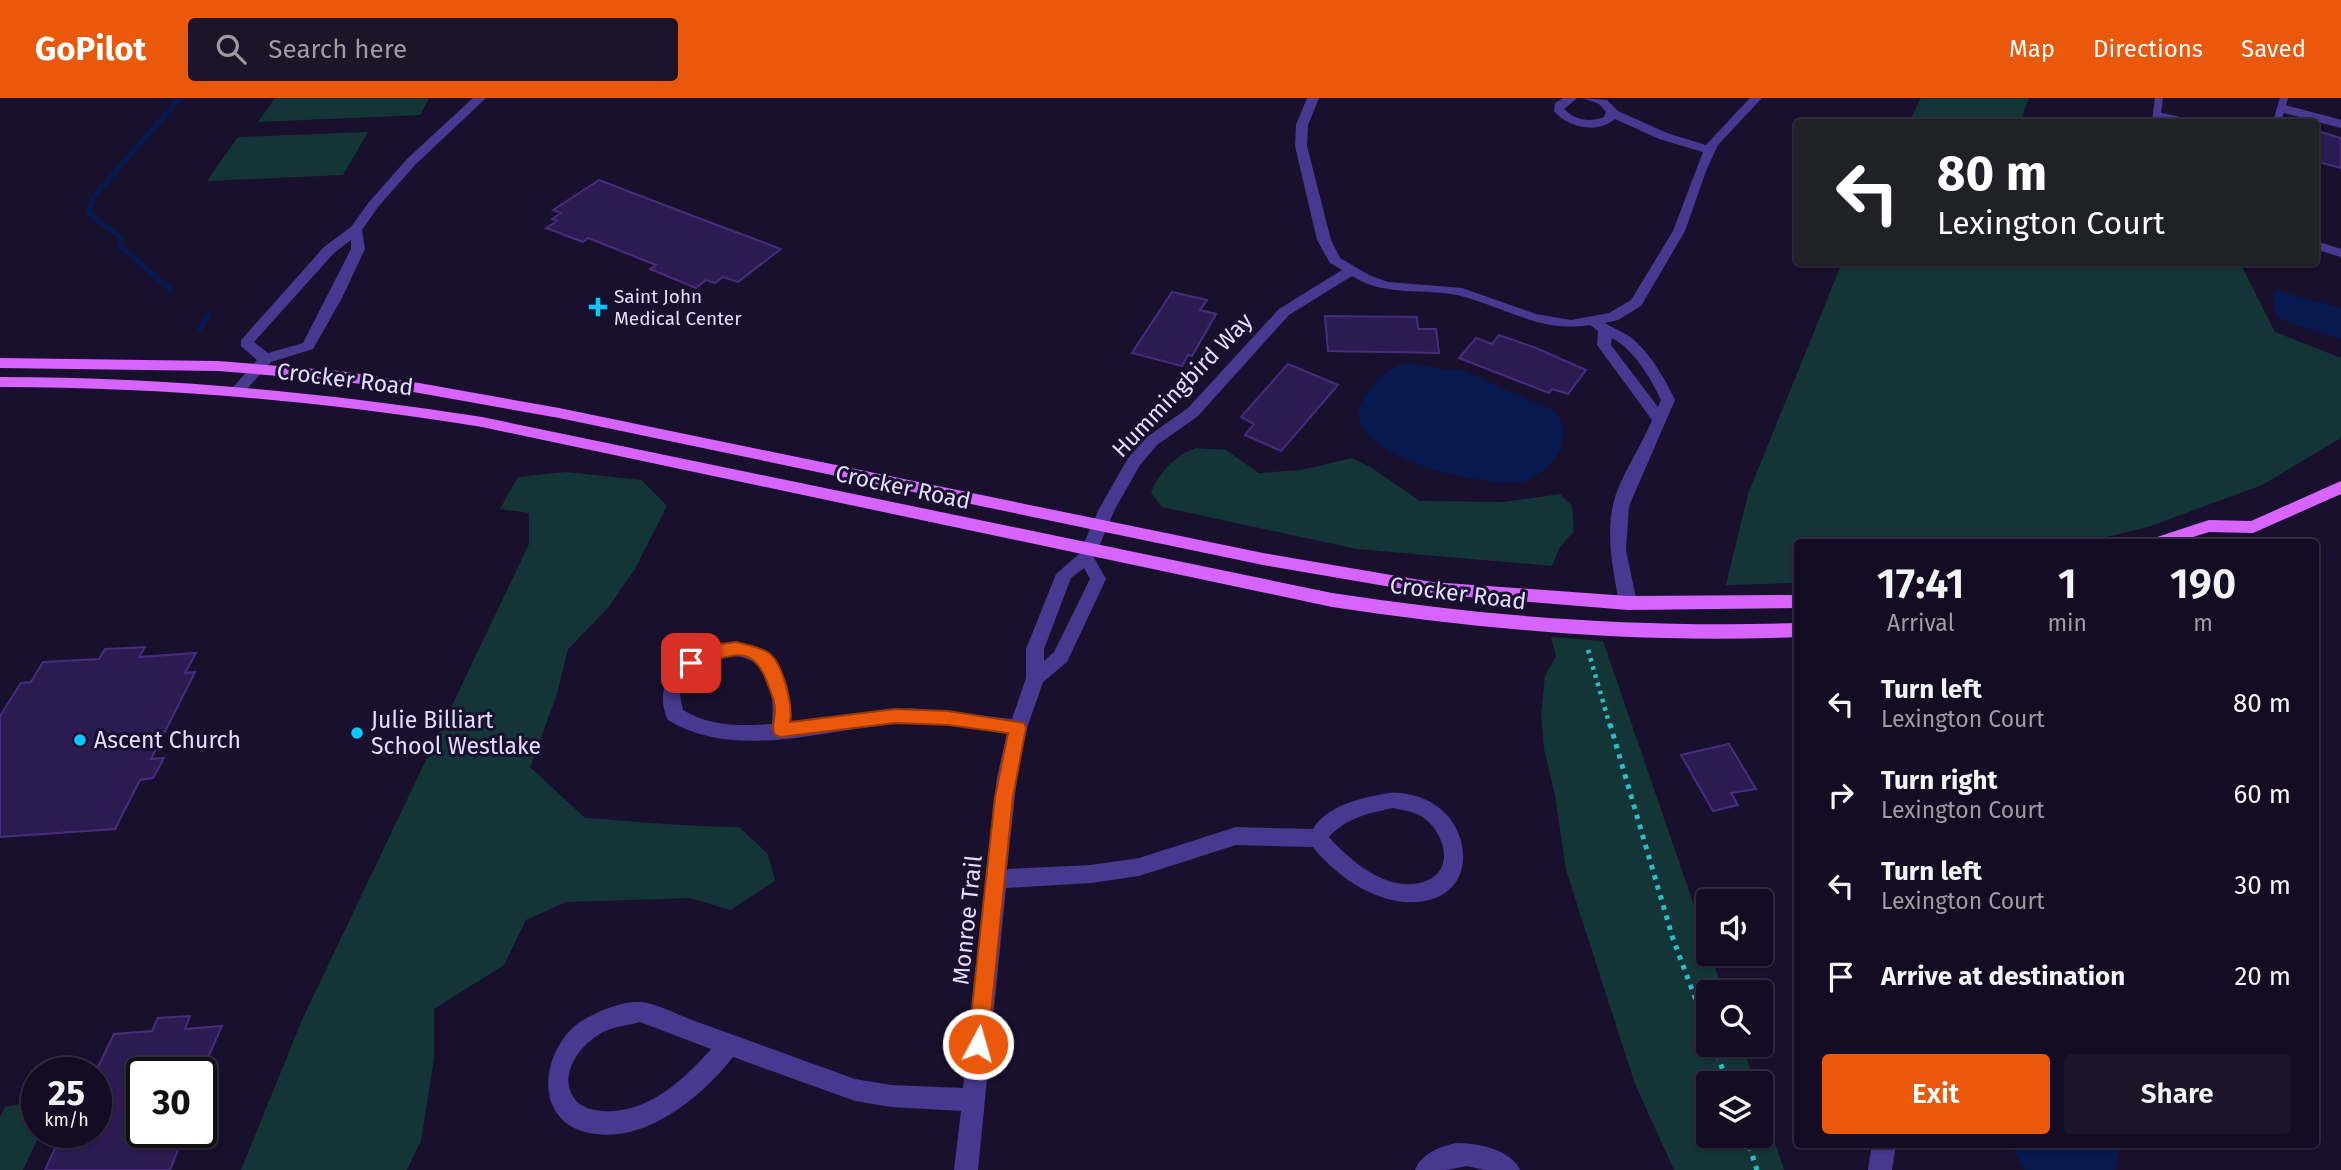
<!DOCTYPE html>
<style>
:root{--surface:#130c22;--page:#1c152a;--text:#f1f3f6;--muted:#9d9ba5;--line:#322c40;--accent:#ea580c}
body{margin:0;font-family:"Fira Sans",sans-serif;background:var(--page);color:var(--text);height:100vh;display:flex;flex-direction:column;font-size:26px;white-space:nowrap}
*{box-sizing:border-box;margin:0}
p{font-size:23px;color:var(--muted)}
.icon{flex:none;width:38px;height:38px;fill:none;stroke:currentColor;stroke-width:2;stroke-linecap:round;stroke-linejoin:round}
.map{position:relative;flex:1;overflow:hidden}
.side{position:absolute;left:1794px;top:441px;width:525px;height:609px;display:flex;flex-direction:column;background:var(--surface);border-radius:7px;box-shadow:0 2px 5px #0004,0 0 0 2px var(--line)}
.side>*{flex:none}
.top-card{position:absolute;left:1794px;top:21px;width:525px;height:147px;border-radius:7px;box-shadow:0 2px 5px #0004,0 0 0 2px var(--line);background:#202124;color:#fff;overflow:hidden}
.fabs{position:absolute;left:1696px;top:791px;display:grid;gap:14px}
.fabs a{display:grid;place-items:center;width:77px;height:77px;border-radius:7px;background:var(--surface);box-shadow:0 2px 5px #0004,0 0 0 2px var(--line);font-size:35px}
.speed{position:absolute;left:21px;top:959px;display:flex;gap:14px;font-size:35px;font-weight:700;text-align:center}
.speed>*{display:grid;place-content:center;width:91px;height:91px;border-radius:50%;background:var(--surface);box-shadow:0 2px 5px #0004,0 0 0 2px var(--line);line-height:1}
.speed small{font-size:18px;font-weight:400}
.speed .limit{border:4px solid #111;border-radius:10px;background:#fff;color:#111}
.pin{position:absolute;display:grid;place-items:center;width:60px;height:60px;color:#fff;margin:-30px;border-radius:14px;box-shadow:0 4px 10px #0006}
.me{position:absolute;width:77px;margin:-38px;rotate:6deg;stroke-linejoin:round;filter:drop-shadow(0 0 5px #0008)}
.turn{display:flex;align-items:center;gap:24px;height:147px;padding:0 28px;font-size:32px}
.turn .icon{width:91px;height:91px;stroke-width:2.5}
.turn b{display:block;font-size:49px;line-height:60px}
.eta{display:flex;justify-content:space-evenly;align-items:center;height:119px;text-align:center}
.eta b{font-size:42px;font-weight:600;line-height:49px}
.button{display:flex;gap:14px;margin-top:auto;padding:14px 28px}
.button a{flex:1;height:80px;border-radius:7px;background:var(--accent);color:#fff;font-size:28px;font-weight:600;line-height:80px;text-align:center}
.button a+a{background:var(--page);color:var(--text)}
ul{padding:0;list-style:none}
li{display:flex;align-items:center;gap:21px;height:91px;padding:0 28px}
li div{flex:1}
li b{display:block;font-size:26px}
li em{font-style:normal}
header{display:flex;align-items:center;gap:42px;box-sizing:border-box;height:98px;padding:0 35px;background:var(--accent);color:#fff}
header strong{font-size:33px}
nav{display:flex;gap:38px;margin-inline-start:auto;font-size:24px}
.search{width:490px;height:63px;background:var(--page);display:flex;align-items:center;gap:18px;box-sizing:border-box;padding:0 24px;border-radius:7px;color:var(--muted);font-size:26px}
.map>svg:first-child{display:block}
</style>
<header>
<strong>GoPilot</strong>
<div class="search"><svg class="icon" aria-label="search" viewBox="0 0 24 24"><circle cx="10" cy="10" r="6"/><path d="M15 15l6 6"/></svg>Search here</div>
<nav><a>Map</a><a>Directions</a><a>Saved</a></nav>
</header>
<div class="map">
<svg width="2341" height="1072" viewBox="0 0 2341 1072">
<rect width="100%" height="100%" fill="#19102e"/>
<path fill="#133538" d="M275,0H429L420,17L258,24Z
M1921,0H2029L2021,22L2027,24H1909Z
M368,34L343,77L207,83L238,39Z
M1842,165H2240L2275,234L2341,260V340L2262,387L2151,428L2086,444H1797V485L1726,487L1748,396Z
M1196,350L1226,352L1259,375L1301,372L1352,360L1372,370L1420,403L1504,404L1560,396L1572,408L1574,433L1560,449L1552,468L1357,451L1162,409L1151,395C1160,373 1174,358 1196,350Z
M566,374L641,382L667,408L635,471L608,510L568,551L557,596L530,669L585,720C637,723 687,729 739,729L768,756L775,783L730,812L690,800L566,804L526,822L504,867L434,911V961L421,1043L407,1072H241L302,922L529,446V415L500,411L518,379Z
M1551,539L1603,543L1708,848V856H1710L1724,894H1708V947H1742L1755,985H1708V1038H1760L1761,1002L1784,1072H1674L1635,986L1566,772L1555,697L1544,651L1541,616L1545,578L1556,558Z
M37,1003V1034H41L23,1072H0V1019L5,1009Z"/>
<path fill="#08194f" d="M2279,193L2341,210V241L2290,225L2275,217L2273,194Z
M1410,265L1445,272H1462L1552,312C1563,320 1565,332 1562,345C1559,362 1537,380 1521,384C1486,391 1327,355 1364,300C1374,285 1391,266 1410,265Z
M2011,1047H2119L2116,1072H2025Z"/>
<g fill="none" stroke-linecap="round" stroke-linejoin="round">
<path stroke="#08194f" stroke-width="5" d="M171,192L119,147L122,141L88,114L94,98L180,0
M200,231L209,216"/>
</g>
<path fill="#2c1b50" stroke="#462c7d" stroke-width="2" d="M2315,32L2341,40V70L2315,63Z
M599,82L693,118L781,151L738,184L723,179L715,185L706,182L696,190L650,171L656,167L588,140L583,144L546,130L557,123L552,121L561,115L553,112Z
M1172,194L1207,202L1200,212L1216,216L1192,258L1188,257L1182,268L1132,255Z
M1325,218L1417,219L1418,231H1436L1439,255L1328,253Z
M1499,237L1536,250L1586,272L1568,296L1552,291L1549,295L1459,260L1476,240L1492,246Z
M1288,266L1338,287L1281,353L1245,337L1254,326L1241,319Z
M145,549L139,559L196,555L185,575L195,574L151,661L164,660L153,680L140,682L115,731L0,739V618L21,585L31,584L43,564L99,561L105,551Z
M1729,646L1756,691L1731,695L1738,707L1713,713L1681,657Z
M190,918L185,931L222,928L201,975H142V1034H185L170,1072H45L60,1040L69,1039L71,1034H96V973L114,936L152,933L158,920Z"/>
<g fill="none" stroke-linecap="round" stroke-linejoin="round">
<path stroke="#2abdc6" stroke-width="4.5" stroke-dasharray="3.5 5" stroke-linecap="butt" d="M1588,552L1610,628"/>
<path stroke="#2abdc6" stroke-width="5" stroke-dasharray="4.5 6" stroke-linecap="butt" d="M1610,626L1673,841L1708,934
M1713,947L1728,985
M1746,1038L1757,1072"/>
<path stroke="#47398f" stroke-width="8" d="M2281,10L2341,26
M2157,18L2184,24
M2156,24L2159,0
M2277,24L2284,0
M2315,147L2341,155"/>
<path fill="#47398f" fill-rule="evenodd" d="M473,0H486L416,66L378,109L362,132L365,151L342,200L313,251L271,264L244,294H234L232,291L234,288L257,262L241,248V242L324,149L351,129L369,104L408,60ZM351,142V151L303,245L268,255L254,244L334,155Z
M1307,0H1319L1308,27L1307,48L1331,142L1340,160L1369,177L1388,184L1462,190L1536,216L1571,222L1609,215L1631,202L1673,133L1703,54L1659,41L1615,21C1598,36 1568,30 1554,13L1555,5L1563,0H1577L1564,11C1575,22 1589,25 1604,19L1606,14L1599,6L1583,0L1607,2L1618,13L1667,35L1706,47L1750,0H1762L1718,47L1706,73L1685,133L1641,208L1618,222L1605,225C1614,231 1625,234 1634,242C1652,258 1665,281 1675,302L1629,408L1626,452L1637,505L1634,510H1622L1619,505C1613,470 1604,432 1616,396C1625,371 1642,347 1652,322L1597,247L1598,233L1590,227C1542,235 1506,210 1461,198C1424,189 1386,200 1352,178L1289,217L1198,318L1157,347L1140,367L1115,411L1094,460L1106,481L1067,564L1043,584L1027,630L1017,679L1007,771L1091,767L1139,760L1236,729L1313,731C1327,708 1357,701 1383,696C1400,692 1424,698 1438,709C1471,733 1475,791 1429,802C1386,813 1338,781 1313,749L1236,747L1139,778L1091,785L1006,790L978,1072H954L961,1013L891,1009L855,1003L733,959C701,1000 642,1049 585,1034C531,1019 543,950 580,924C596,914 620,903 640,904C654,904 680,918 695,923C748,942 802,962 855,981L891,987L963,990L997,679L1007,636C971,630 932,622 895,626C822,632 735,663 668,622C632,549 796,492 791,624L911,610L1012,621L1026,580V551L1056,476L1079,456L1099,411L1128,360L1147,339L1188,310L1279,211L1342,172L1330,165L1317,142L1295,48L1296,27ZM1612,240C1635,253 1650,279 1661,302L1658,309L1611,247ZM1084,470L1090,481L1054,554L1044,563V551L1071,480ZM724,558C767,555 775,589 772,626C742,628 710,629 683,612C682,607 680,600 680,595C682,575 708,562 724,558ZM1393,710C1401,712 1412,713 1419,717C1444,730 1458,774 1423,784C1388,795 1350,763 1329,739C1346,720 1369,715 1393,710ZM640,924L711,951C684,982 647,1016 603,1013C592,1012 581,1010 574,1000C556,975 585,940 608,932C618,928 630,927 640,924Z
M1456,1045C1477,1045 1511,1051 1520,1072H1484L1467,1068L1446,1072H1415C1422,1055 1439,1049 1456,1045Z
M1872,1046H1896L1892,1072H1868Z"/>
<path fill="#d864ff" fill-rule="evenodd" d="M0,260L218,263L340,273L419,285L559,310L1263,455L1432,484L1628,498L1797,497V510L1628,512L1432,496L1263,467L559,320L419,295L340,283L218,273L0,270Z
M0,279C162,279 322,294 482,319L1332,495C1487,519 1641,530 1797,525V539C1641,546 1486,532 1332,509L482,329C322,303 162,289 0,289Z
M2341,383V396L2253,435L2209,434L2177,444H2152L2154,440L2209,422L2251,423Z"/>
</g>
<path fill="#ea580c" stroke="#983908" stroke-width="2" d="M736,544C747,547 760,549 769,555C783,565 793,608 790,624L895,611L948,613L1024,625L1026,630L1013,699L988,946L986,953L978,956L971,953L968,946L995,699L1008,635L948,627L895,625L781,639L775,637C770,628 776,620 775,611C775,602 770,593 767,584C751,540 724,561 691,571L683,565L686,561L720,546Z"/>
<g fill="#09c8ff" stroke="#19102e" stroke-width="2.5">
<path d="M594.5 198.5h7v7h7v7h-7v7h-7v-7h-7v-7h7z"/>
<circle cx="357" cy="635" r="7"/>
<circle cx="80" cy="642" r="7"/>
</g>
<g text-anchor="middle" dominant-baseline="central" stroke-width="6" stroke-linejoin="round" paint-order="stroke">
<g font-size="19" fill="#e5ddff" stroke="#19102e" text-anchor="start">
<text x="614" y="198">Saint John<tspan x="614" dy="22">Medical Center</tspan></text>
</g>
<g font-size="23" fill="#e5ddff" stroke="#19102e">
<text transform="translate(345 281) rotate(7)">Crocker Road</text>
<text transform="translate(1182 287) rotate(-46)">Hummingbird Way</text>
<text transform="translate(903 389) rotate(12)">Crocker Road</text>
<text transform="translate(1458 495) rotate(7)">Crocker Road</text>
<text transform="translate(967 822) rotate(-84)">Monroe Trail</text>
</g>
<g font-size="23" fill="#e5ddff" stroke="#19102e" text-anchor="start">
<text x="371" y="622">Julie Billiart<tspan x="371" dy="26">School Westlake</tspan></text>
<text x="94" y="642">Ascent Church</text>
</g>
</g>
</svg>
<div class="fabs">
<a><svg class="icon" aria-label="sound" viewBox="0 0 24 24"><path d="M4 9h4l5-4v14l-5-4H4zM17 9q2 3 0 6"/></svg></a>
<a><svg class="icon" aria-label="search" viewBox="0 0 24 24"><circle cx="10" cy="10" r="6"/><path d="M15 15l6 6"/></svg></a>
<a><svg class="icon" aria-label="layers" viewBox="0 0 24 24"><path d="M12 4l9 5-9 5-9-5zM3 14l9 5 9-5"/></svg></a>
</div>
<div class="speed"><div>25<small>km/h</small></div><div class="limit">30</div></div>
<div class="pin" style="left:691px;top:565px;background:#d93025"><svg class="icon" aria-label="arrive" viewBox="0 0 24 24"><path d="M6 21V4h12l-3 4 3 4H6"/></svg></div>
<svg class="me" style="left:978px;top:946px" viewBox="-20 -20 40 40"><circle r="17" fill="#ea580c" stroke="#fff" stroke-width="3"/><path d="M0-11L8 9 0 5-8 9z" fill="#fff"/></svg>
<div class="top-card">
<div class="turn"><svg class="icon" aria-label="left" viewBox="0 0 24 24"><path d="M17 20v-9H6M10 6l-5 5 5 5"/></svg><div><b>80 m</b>Lexington Court</div></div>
</div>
<section class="side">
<div class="eta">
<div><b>17:41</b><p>Arrival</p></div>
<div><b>1</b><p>min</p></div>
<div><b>190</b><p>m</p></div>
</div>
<ul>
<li><svg class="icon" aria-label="left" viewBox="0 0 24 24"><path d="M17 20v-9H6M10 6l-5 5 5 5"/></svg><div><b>Turn left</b><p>Lexington Court</p></div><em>80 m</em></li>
<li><svg class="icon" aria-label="right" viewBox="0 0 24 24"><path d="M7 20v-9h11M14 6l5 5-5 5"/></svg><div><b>Turn right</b><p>Lexington Court</p></div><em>60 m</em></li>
<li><svg class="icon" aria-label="left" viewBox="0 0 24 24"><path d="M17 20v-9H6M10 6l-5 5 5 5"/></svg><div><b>Turn left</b><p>Lexington Court</p></div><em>30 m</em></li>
<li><svg class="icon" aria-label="arrive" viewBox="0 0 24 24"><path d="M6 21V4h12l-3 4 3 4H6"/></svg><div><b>Arrive at destination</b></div><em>20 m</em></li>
</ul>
<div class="button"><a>Exit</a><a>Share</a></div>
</section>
</div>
